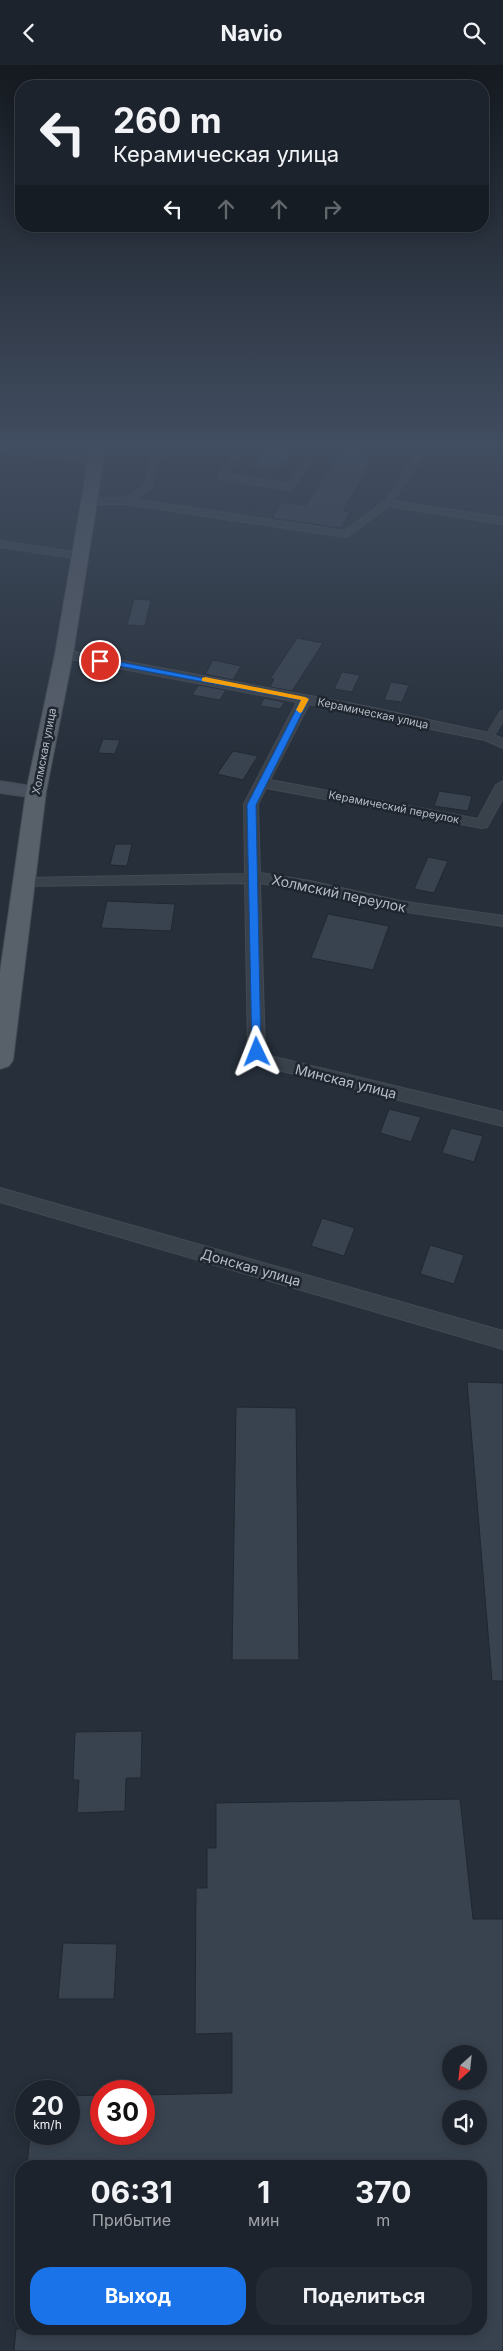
<!DOCTYPE html>
<html lang="ru">
<meta charset="utf-8">
<style>
:root{--surface:#1c232c;--page:#252b34;--text:#f1f3f6;--muted:#a0a4a9;--line:#3a4048;--accent:#1a73e8}
body{margin:0;font-family:Inter,sans-serif;background:var(--page);color:var(--text);height:100vh;display:flex;flex-direction:column;font-size:19px;white-space:nowrap}
*{box-sizing:border-box;margin:0}
p{font-size:16px;color:var(--muted)}
.icon{flex:none;width:28px;height:28px;fill:none;stroke:currentColor;stroke-width:2;stroke-linecap:round;stroke-linejoin:round}
.map{position:relative;flex:1;overflow:hidden}
.sheet{position:absolute;left:15px;top:2095px;width:472px;height:175px;display:flex;flex-direction:column;background:var(--surface);border-radius:20px;box-shadow:0 2px 12px #0003,0 0 0 1px var(--line)}
.sheet>*{flex:none}
.hud{position:absolute;left:15px;top:15px;width:474px;height:152px;border-radius:20px;box-shadow:0 2px 12px #0003,0 0 0 1px var(--line);background:#1c232c;color:var(--text);overflow:hidden}
.needle{width:32px;rotate:207deg}
.fabs{position:absolute;left:442px;top:1980px;display:grid;gap:10px}
.fabs a{display:grid;place-items:center;width:45px;height:45px;border-radius:50%;background:var(--surface);box-shadow:0 2px 12px #0003,0 0 0 1px var(--line);font-size:25px}
.speed{position:absolute;left:15px;top:2015px;display:flex;gap:10px;font-size:25px;font-weight:700;text-align:center}
.speed>*{display:grid;place-content:center;width:65px;height:65px;border-radius:50%;background:var(--surface);box-shadow:0 2px 12px #0003,0 0 0 1px var(--line);line-height:1}
.speed small{font-size:12px;font-weight:400}
.speed .limit{border:8px solid #d22;background:#fff;color:#111}
.pin{position:absolute;display:grid;place-items:center;width:42px;height:42px;color:#fff;margin:-21px;border:2px solid #fff;border-radius:50%;box-shadow:0 1px 5px #0007}
.me{position:absolute;width:55px;margin:-28px;rotate:358deg;stroke-linejoin:round;filter:drop-shadow(0 0 4px #0008)}
.turn{display:flex;align-items:center;gap:18px;height:105px;padding:0 15px;font-size:22px}
.turn .icon{width:65px;height:65px;stroke-width:2.5}
.turn b{display:block;font-size:35px;line-height:42px}
.lanes{display:flex;align-items:center;height:48px;padding:0 15px;background:#0003;justify-content:center;gap:25px;direction:ltr}
.lanes .off{opacity:.35}
.eta{display:flex;justify-content:space-evenly;align-items:center;height:85px;text-align:center}
.eta b{font-size:30px;font-weight:700;line-height:35px}
.primary-button{display:flex;gap:10px;margin-top:auto;padding:10px 15px}
.primary-button a{flex:1;height:58px;border-radius:20px;background:var(--accent);color:#fff;font-size:20px;font-weight:700;line-height:58px;text-align:center}
.primary-button a+a{background:var(--page);color:var(--text)}
header{display:flex;justify-content:space-between;align-items:center;height:65px;padding:0 15px;background:var(--surface);font-size:22px;font-weight:700}
.map>svg:first-child{display:block}
</style>
<header><svg class="icon" aria-label="back" viewBox="0 0 24 24"><path d="M15 5l-7 7 7 7"/></svg>Navio<svg class="icon" aria-label="search" viewBox="0 0 24 24"><circle cx="10" cy="10" r="6"/><path d="M15 15l6 6"/></svg></header>
<div class="map">
<svg width="503" height="2286" viewBox="0 0 503 2286">
<rect width="100%" height="100%" fill="#262f3a"/>
<path fill="#394350" stroke="#212831" fill-rule="evenodd" d="M269,379H299L279,407L251,403Z
M344,379H367L357,394L372,396L343,446L350,447L341,463L272,453L282,437L306,440Z
M134,534L151,535L145,561L127,560Z
M297,573L323,578L292,626L270,622L274,614H270Z
M213,595L241,601L233,615L205,609Z
M342,607L360,610L352,627L334,624Z
M391,617L409,620L402,637L384,635Z
M198,620L226,625L220,635L192,630Z
M264,633L285,637L280,644L260,641Z
M103,674L120,675L115,689L98,688Z
M233,686L258,691L243,715L217,709Z
M439,726L472,731L468,746L434,741Z
M115,779H132L127,801L110,800Z
M428,792L448,796L434,828L414,824Z
M107,836L175,839L171,866L101,863Z
M328,849L389,861L373,905L311,893Z
M389,1044L421,1052L411,1077L380,1068Z
M451,1063L483,1071L474,1097L442,1088Z
M322,1153L355,1163L344,1191L311,1181Z
M430,1180L464,1190L454,1219L420,1209Z
M467,1317L503,1318V1616H492Z
M236,1342L296,1343L299,1595H232Z
M142,1666L141,1713H126L125,1746L77,1748L79,1715H73L75,1667Z
M460,1734L473,1854H503V2286H14L16,2264H481V2101H27L30,2069H69V2031L101,2030V2069H144V2030L232,2028V1968L195,1969L196,1823H207V1783H216V1738ZM451,1989H479V2016H451ZM451,2044H479V2071H451Z
M63,1878L117,1879L114,1934H58Z"/>
<g fill="none" stroke-linecap="round" stroke-linejoin="round">
<defs>
<path id="service-far1" d="M157,379L149,421L126,436L345,469L388,438L426,379
M218,379L242,383L222,411L290,422L319,379
M155,392L183,379
M90,436H126
M388,438L503,456
M0,479L81,491"/>
<path id="service" d="M489,672L503,649"/>
<path id="minor" d="M0,380L96,393L101,396L96,399L0,386Z
M64,585L369,642L489,668L503,674V683L485,675L309,639L270,715L478,754L496,720L503,716V733L487,762L482,763L266,723L258,739L260,808L310,816L400,836L503,851V861L400,846L310,826L260,818L265,986L270,991L503,1047V1061L258,1000L248,987L245,818L19,821L16,818L19,815L24,813L245,809L244,739L297,637L60,592L58,589L60,586Z
M0,1123L503,1266V1284L0,1137Z"/>
<path id="secondary" d="M0,716L43,723L46,727L43,731L36,733L0,728Z"/>
<path id="primary" d="M91,379H106L73,589L46,727L13,995L9,1001L0,1004V907L26,727L55,589Z"/>
</defs>
<use href="#service-far1" stroke="#434a53" stroke-width="8"/>
<use href="#service" stroke="#434a53" stroke-width="9"/>
<use href="#minor" stroke="#434a53" stroke-width="2"/>
<use href="#secondary" stroke="#434a53" stroke-width="2"/>
<use href="#primary" stroke="#434a53" stroke-width="2"/>
<use href="#service-far1" stroke="#39414b" stroke-width="6"/>
<use href="#service" stroke="#39414b" stroke-width="8"/>
<use href="#minor" fill="#39414b" fill-rule="evenodd"/>
<use href="#secondary" fill="#48505d" fill-rule="evenodd"/>
<use href="#primary" fill="#58606a" fill-rule="evenodd"/>
</g>
<linearGradient id="sky" x2="0" y2="1"><stop stop-color="#151a20"/><stop offset="0.54" stop-color="#414d60"/><stop offset="1" stop-color="#414d60" stop-opacity="0"/></linearGradient>
<rect width="503" height="700" fill="url(#sky)"/>
<path fill="#1a73e8" stroke="#114b97" d="M100,593L309,634L256,740L261,990H254L252,987L247,740L301,635L97,597L96,596Z"/>
<path fill="#f59e0b" d="M205,612L305,632L309,634L302,647L300,648L296,645L301,635L202,616V613Z"/>
<g text-anchor="middle" dominant-baseline="central" stroke-width="5" stroke-linejoin="round" paint-order="stroke">
<g font-size="11" fill="#b5bcc6" stroke="#1f262f">
<text transform="translate(373 648) rotate(12)">Керамическая улица</text>
<text transform="translate(44 686) rotate(-79)">Холмская улица</text>
<text transform="translate(394 742) rotate(11)">Керамический переулок</text>
</g>
<g font-size="14" fill="#b5bcc6" stroke="#1f262f">
<text transform="translate(339 828) rotate(12)">Холмский переулок</text>
<text transform="translate(346 1016) rotate(14)">Минская улица</text>
<text transform="translate(251 1202) rotate(16)">Донская улица</text>
</g>
</g>
</svg>
<div class="fabs">
<a><svg class="needle" viewBox="-14 -14 28 28"><path d="M0-13l5 13h-10z" fill="#e53935"/><path d="M0 13l5-13h-10z" fill="#a0a4a9"/></svg></a>
<a><svg class="icon" aria-label="sound" viewBox="0 0 24 24"><path d="M4 9h4l5-4v14l-5-4H4zM17 9q2 3 0 6"/></svg></a>
</div>
<div class="speed"><div>20<small>km/h</small></div><div class="limit">30</div></div>
<div class="pin" style="left:100px;top:596px;background:#d93025"><svg class="icon" aria-label="arrive" viewBox="0 0 24 24"><path d="M6 21V4h12l-3 4 3 4H6"/></svg></div>
<svg class="me" style="left:257px;top:987px" viewBox="-20 -20 40 40"><path d="M0-17L14 15 0 8-14 15z" fill="#1a73e8" stroke="#fff" stroke-width="4"/></svg>
<div class="hud">
<div class="turn"><svg class="icon" aria-label="left" viewBox="0 0 24 24"><path d="M17 20v-9H6M10 6l-5 5 5 5"/></svg><div><b>260 m</b>Керамическая улица</div></div>
<div class="lanes"><svg class="icon" aria-label="left" viewBox="0 0 24 24"><path d="M17 20v-9H6M10 6l-5 5 5 5"/></svg><svg class="icon off" aria-label="ahead" viewBox="0 0 24 24"><path d="M12 20V5M6 11l6-6 6 6"/></svg><svg class="icon off" aria-label="ahead" viewBox="0 0 24 24"><path d="M12 20V5M6 11l6-6 6 6"/></svg><svg class="icon off" aria-label="right" viewBox="0 0 24 24"><path d="M7 20v-9h11M14 6l5 5-5 5"/></svg></div>
</div>
<section class="sheet">
<div class="eta">
<div><b>06:31</b><p>Прибытие</p></div>
<div><b>1</b><p>мин</p></div>
<div><b>370</b><p>m</p></div>
</div>
<div class="primary-button"><a>Выход</a><a>Поделиться</a></div>
</section>
</div>
